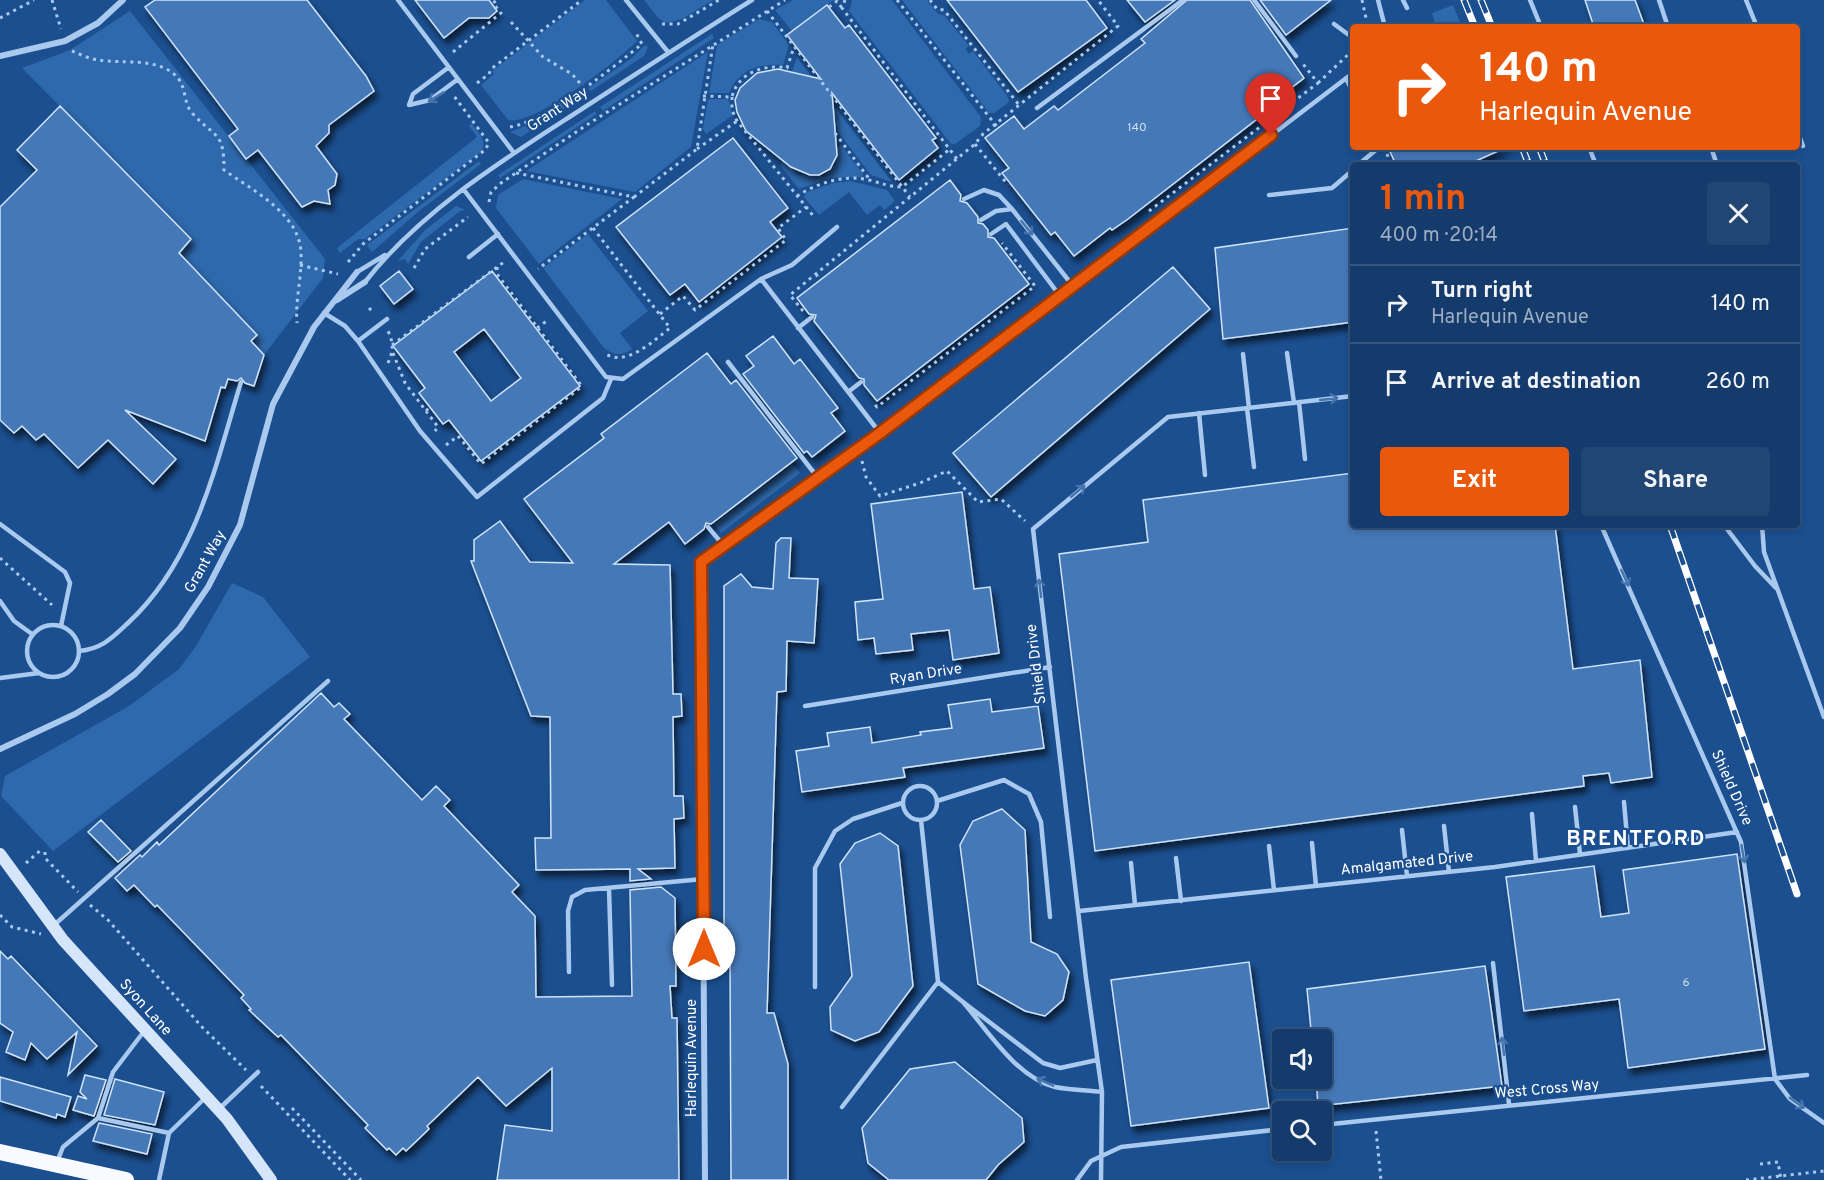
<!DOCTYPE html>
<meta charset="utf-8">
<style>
:root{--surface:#143b6b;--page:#214673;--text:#f1f3f6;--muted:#9dadc1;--line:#33557e;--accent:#ea580c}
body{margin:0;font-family:Overpass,sans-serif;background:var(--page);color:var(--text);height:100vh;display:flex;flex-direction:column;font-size:22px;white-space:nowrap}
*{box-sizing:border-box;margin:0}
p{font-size:20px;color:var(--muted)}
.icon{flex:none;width:33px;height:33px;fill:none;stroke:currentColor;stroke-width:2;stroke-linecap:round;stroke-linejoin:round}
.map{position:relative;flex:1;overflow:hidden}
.sheet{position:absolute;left:1350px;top:162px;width:450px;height:366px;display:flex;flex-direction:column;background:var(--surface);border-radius:6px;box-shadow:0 3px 9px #0003,0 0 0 2px var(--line)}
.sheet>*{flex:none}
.top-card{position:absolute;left:1350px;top:24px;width:450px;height:126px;border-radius:6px;box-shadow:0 3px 9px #0003,0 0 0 2px var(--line);background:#ea580c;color:#fff;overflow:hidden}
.controls{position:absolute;left:1272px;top:1029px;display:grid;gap:12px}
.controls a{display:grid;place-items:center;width:60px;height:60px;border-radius:6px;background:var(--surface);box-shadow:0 3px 9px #0003,0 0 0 2px var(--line);font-size:30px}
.pin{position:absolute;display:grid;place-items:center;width:51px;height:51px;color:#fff;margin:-62px -26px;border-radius:50% 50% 50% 0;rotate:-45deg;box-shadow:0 0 6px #0007}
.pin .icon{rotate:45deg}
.me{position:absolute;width:66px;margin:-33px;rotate:0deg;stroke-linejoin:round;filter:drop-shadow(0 0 4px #0008)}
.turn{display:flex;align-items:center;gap:21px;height:126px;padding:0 30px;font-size:27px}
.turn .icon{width:78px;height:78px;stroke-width:2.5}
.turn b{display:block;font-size:42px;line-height:51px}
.round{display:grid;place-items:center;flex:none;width:63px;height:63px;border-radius:6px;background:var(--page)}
.overview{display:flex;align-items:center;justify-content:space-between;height:102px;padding:0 30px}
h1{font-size:36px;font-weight:700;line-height:45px;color:var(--accent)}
.primary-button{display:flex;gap:12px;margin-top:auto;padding:12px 30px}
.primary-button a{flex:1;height:69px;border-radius:6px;background:var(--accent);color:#fff;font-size:24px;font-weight:700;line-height:69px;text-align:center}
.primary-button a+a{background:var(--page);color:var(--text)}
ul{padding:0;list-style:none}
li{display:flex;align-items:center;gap:18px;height:78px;padding:0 30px;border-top:2px solid var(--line)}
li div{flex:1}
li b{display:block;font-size:22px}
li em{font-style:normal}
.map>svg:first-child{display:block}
</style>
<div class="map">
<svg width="1824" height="1180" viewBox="0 0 1824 1180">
<defs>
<filter id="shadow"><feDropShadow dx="3.5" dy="6" stdDeviation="3" flood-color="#0009"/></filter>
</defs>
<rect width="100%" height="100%" fill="#1b4f8f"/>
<path fill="#2e69ad" d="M585,0H606L637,41C617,61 535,126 508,120L481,85L494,74L492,71Z
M644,0H713L682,19L666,23L658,18Z
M793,0H834L792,31L775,10Z
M852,0H892L981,117L980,126L955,144H951L849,11Z
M902,0H927L938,14L944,15L969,46L965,49L969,54L973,51L1008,97L1009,102L994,113H989Z
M1453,5L1462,27H1436L1432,13Z
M130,11L325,259L323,278L264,355L179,253L191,239L22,68L70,50Z
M759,19L772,22L789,45L783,65C760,63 738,70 729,93H709L717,45Z
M712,34L714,38L603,111L600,107Z
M645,45L648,47L644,56L591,91L588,88L632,58Z
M708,52L691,147L635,192L526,171Z
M797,57L892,182L871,175L792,72Z
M582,92L584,96L521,137L510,132L535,122Z
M708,99H728L733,115L706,134L703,129Z
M595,111L597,114L500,178L498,175Z
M471,123C478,132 488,141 481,152L365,239H358L340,253L337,248L477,137L469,126Z
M840,144L863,174L862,177L831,178L799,189L780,165L783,160L799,175L823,176L835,165Z
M479,161L481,164L419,211L372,252L367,245Z
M523,179L622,199L539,264L496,208L498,195Z
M850,181L887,190L895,201L884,210L880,205L867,215L849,192L819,215L804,197L807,192L833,183Z
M456,206L466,210L460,211L421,242L408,264L405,259L398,261L425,230Z
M588,234L648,311L620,333L632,349C622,356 614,356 604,348L543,268Z
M793,464L800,473L721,533L714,524Z
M232,583L263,597L310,657L53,851L1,796L5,776L129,706L179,669L196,646Z"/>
<path fill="#4478b7" stroke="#cfe3fa" stroke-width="1.5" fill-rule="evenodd" filter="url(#shadow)" d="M155,0H307L366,76L374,91L329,125V133L316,146L337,174L335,185L328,190L330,204L314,201L302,207L258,150L246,159L229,136L238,129L145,7Z
M415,0H489L497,11L489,18H469L444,38Z
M947,0H1086L1107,28L1018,92Z
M1127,0H1175L1145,22Z
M1187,0H1250L1304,78L1268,106L1270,109L1128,219L1112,230L1110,228L1074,256L1055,232L1051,235L1002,173L1009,168L985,138L1014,116L1024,129L1054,106L1058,110L1145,43L1141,39Z
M1260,0H1331L1286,35Z
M1585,0H1635L1645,27H1594Z
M827,5L845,28L849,25L936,138L932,140L938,148L899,180L832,93L837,155L830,169L819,175H810L791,167L746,131L737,112L735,100L740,88L757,73L778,69L821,79L787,35Z
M60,106L191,239L179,253L257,335L251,341L264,355L254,386L245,383L241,378L237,381L228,379L225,388L221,387L205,441L125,410L176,459L153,484L108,440L78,468L44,434L36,440L22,426L14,433L0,420V207L37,170L17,150Z
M733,138L788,208L770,222L782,237L699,302L685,284L670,295L616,227Z
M1388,147H1507L1467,165H1396Z
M950,180L961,195L960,201L967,203L978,217V223L983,224L988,230V237L994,238L1029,284L877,401L864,385V379L859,378L814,321L816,315L809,314L797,298Z
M1353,228V322L1223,339L1215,248Z
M1173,267L1210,309L991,497L953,453Z
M399,271L413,289L394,304L380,286Z
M492,271L580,386L481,461L449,420L443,424L419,393L425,388L393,346ZM484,329L521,378L491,401L454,352Z
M773,336L794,364L800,359L838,408L831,413L845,431L812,457L807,451L804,453L743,374L754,366L746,356Z
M707,353L731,384L736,380L797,458L711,524L706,523L704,529L685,544L669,522L614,564L670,565L673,694H681L682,716L673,717L674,796H683L684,818L674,819L675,868L638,869L651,879L630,881V869L536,870L535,838H551L550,717L531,716L471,561H474V540L500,521L530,562L573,563L524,499L604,438L601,434Z
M1353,473V525H1555L1573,669L1640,660L1652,777L1611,783L1609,773L1583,776L1584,786L1095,851L1059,554L1148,542L1143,500Z
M962,492L974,589L990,587L999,653L953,660L949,630L911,634L913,650L876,654L874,638L858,640L855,602L883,599L871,504Z
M781,538H791L789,578L818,579L814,643L787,641L786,691L777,692L767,1013H774L788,1064V1180H731L730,954H724V586L741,574L752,587L773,589L776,543Z
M321,693L334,707L339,703L350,714L344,719L422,800L436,786L450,800L444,806L519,885L512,892L535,916L536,997L632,996L630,890L661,887L675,898L676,986H670L672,1018H677L679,1180H497L505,1125L552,1131V1068L506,1106L478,1077L427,1126L429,1129L406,1151L403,1148L396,1155L389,1148L387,1150L365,1128L368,1125L281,1035L278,1037L249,1010L251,1009L241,998L244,995L157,905L155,907L134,885L127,891L115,878L140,855L142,857L157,842L159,845Z
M990,699L992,712L1038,706L1044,748L903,768L905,777L802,792L796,751L829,746L827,733L870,727L872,743L921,735L920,732L952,728L948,705Z
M1002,809L1025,830L1031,942L1057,954L1069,972L1063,1000L1045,1016L1025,1011L978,984L960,845L973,821Z
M101,820L131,851L118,862L88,832Z
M880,833L898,846L913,986L879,1032L855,1041L831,1030L830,1007L852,976L840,864L855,843Z
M1737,854L1765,1049L1628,1068L1619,999L1524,1011L1506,877L1594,866L1601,917L1629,913L1623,870Z
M0,951L8,959L11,956L97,1046L68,1075L77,1032L47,1059L31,1043L25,1060L6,1052L13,1032L0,1023Z
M1249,962L1269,1108L1131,1126L1111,980Z
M1485,966L1502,1086L1318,1106L1316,1078H1322V1040H1312L1307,989Z
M955,1062L1022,1118L1024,1142L998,1165L986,1180H889L868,1163L862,1128L910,1069Z
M85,1075L106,1080L94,1116L73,1110L78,1096L87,1099L80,1092Z
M0,1077L71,1097L65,1117L57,1114L56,1118L0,1101Z
M115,1079L164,1092L155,1125L104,1115Z
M99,1123L152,1134L147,1154L93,1141Z"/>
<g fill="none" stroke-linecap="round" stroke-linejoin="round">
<path stroke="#a9c9ee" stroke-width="3" stroke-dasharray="3 4.5" stroke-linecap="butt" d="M52,0L61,29
M845,0L842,8L957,159
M897,0L998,128
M930,0L937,9L944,10L1019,105
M1362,0L1368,27
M829,7L837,1L842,8
M767,11L910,197
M0,18L34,0
M511,22L543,57L572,74L584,88
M662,24H678L719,0
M72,51C80,54 89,59 98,60C122,64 159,57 177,77C187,88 183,104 193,114C216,139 224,131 224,170C252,190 300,214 301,253C302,277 295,300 297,323
M453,52L501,13L493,3L497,0
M477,83L489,74L491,69L582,0
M1318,83L1353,50
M703,96L732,97C738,72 765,64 787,68L794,47
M732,97V110L737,121L815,218
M510,127C547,121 611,69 642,44L636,33
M835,133L870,180
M975,144L1008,185
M697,149L737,121
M1387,154L1391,164
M516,173L634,197L538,269
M797,196C817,183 845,174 869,180C881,183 890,187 902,187L950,149
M634,197L697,149L713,44
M489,202L491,192L501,183L585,126L785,0
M1149,211L1318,83L1303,64
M593,228L670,328C653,341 626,368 604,353
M348,262L363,244L485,150L489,143L454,96
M300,265L338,274
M414,268L425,249L468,217
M816,274L820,280
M369,308L374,313
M803,311L790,295L975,144L983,134L1118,26L1098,0
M660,314L683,296L695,310L786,240L778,228L806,207
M537,328L548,320
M392,345L504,262
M393,353L405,383L426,411L430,407
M388,363C393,352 394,343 388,331
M875,405L877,407L1035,286L1002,243
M426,411L438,427L435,431
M446,445L458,436L481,464L580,388L581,385L497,274V267
M862,461L866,477L880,496L920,483L947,471L978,502L1001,499L1025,521
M0,558L52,605
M45,852V858L78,892
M26,863L42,849
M90,905L108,920L202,1027L246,1070
M0,915L12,927L41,934
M261,1086L350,1180
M292,1108L361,1180
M1376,1131L1381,1180
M1760,1164L1778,1162L1781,1180
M1746,1180L1824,1171"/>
<path stroke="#a9c9ee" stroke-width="4.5" d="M398,0L514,153
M626,0L668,52
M1254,0L1296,56
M1378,0L1385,27
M1403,0L1407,8
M1530,0L1541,27
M1659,0L1668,27
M1746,0L1757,27
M1334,24L1353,38
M449,67L413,94L409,105L430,100L458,79
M1346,78L1353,93
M1037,108L1183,0
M1797,130L1803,146
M1589,147L1596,165
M1711,147L1717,165
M1358,165L1377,149L1376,147
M464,190L606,377L623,379L761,279L880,433
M1269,195L1332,188L1353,170
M964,199L984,190L999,195L1012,209
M981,220L996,211L1012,209L1073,286
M991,234L1006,224L1060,296
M469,257L498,234
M357,272L385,255
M761,279L792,265L837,227
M365,282C419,213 498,163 571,116C631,77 691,38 752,0
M324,313L345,326L358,341L387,319
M798,328L812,317
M358,341L420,431L477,497L603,398L611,379
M1287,353L1294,403
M1243,354L1249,408
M728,362L818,478
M848,392L861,382
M1299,402L1305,459
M1247,408L1254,467
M1199,413L1205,475
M870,440L1353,73
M0,524L65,572L70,583L61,626
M1601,525L1741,842L1775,1079L1790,1099L1824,1123
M1724,525L1755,566L1776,588
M1762,525L1764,552L1824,717
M708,527L724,546
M0,601L14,621L32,634
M27 651a26 26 0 1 1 52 0a26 26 0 1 1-52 0Z
M79,651C102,649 112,638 128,623C196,560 215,467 241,382
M0,678L39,673
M805,706L1050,667
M903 803a17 17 0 1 1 34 0a17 17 0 1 1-34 0Z
M937,801L1004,780L1029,794L1041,822L1050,917
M1624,802L1628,848
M1575,807L1580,854
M1532,814L1536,861
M921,820L938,982L963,1002
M1444,826L1449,872
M1402,830L1407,876
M1312,843L1316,886
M1269,846L1274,890
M1176,858L1181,901
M1131,863L1135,905
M609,889L612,985
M1079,911L1495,867L1737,832
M53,926L328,681
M1493,963L1509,1104
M569,972L568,911L572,897L585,890L703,879
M815,987V868L835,831L853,819L902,803
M1097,1060L1060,1068L1043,1063L963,1002C988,1031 1016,1077 1055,1087C1070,1090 1087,1090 1102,1092
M842,1107L938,982
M220,1108L258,1072
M98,1118L113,1072L145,1030
M1322,1125L1807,1075
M57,1162L63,1147L98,1118L169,1133
M159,1180L169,1133L206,1097
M1077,1180L1091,1161L1121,1147L1282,1129
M1101,1180L1102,1092L1086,978L1033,529L1168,417L1353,396"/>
<path stroke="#a9c9ee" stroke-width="6" d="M0,56L65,41L98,23L123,0
M337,300L365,282
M0,749L75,714L108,694L135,674L180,628L208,587L240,525L273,404L314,327L357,272
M705,1180L701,562L870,440"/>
<path stroke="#d6e6fa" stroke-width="12" d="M0,854L63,940L227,1119L271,1180"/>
<path stroke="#f8faff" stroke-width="16" d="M0,1152L126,1180"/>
<defs>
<path id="rail" d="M1464,0L1475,27
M1481,0L1492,27
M1522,147L1529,165
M1539,147L1546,165
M1670,525L1797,894"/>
</defs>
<use href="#rail" stroke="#fff" stroke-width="7"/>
<use href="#rail" stroke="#1b4f8f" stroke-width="4.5" stroke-dasharray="14" stroke-linecap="butt"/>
</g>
<defs><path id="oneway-shaft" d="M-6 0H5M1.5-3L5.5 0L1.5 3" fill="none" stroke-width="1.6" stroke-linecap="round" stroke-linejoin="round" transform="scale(1.5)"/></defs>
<g stroke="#4674ac">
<use href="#oneway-shaft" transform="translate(436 97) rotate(149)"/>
<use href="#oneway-shaft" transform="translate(1027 228) rotate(51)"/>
<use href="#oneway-shaft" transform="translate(1329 399) rotate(-6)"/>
<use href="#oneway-shaft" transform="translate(1078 491) rotate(-40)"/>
<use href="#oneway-shaft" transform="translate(1625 578) rotate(66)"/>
<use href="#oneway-shaft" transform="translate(1040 588) rotate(-97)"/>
<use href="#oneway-shaft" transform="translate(1743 854) rotate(80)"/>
<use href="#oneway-shaft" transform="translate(1503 1046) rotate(-97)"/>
<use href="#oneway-shaft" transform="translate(1045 1082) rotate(-156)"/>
<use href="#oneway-shaft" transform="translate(1797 1103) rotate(36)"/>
</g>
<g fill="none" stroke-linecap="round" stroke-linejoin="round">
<defs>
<path id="route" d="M704,949L701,562L880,433L1271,135"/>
</defs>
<use href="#route" stroke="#983908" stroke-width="15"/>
<use href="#route" stroke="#ea580c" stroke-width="10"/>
</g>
<g text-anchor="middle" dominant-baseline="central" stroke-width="4.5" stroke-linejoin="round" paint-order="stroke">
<g font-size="12" fill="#d0dded">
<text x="1137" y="128">140</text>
<text x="1686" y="983">6</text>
</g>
<g font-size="15" fill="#fff" stroke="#1b4f8f">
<text transform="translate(558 110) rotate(-33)">Grant Way</text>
<text transform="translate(206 562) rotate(-61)">Grant Way</text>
<text transform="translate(1037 664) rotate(-97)">Shield Drive</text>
<text transform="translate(926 675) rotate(-9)">Ryan Drive</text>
<text transform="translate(1731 788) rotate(66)">Shield Drive</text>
<text transform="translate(1407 864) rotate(-6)">Amalgamated Drive</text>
<text transform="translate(145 1008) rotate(48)">Syon Lane</text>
<text transform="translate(692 1058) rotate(-90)">Harlequin Avenue</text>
<text transform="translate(1547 1090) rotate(-5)">West Cross Way</text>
</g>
<g font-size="21" font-weight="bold" letter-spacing="1.5" fill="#fff" stroke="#1b4f8f">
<text x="1636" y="839">BRENTFORD</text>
</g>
</g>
</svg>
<div class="controls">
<a><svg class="icon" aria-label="sound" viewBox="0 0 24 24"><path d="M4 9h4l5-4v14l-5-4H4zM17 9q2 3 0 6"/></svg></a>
<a><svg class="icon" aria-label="search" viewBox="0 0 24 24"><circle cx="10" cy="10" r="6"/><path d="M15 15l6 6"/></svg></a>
</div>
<div class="pin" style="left:1271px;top:135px;background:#d93025"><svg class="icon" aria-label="arrive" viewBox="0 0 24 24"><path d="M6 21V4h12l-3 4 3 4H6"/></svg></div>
<svg class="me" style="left:704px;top:949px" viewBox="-20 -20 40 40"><circle r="19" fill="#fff"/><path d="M0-13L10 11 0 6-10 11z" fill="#ea580c"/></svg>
<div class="top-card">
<div class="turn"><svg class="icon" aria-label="right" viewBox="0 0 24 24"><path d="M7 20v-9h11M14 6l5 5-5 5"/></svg><div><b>140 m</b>Harlequin Avenue</div></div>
</div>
<section class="sheet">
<div class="overview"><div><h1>1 min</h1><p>400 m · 20:14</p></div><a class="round"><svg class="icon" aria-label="close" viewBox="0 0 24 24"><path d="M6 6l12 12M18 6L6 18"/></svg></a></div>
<ul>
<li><svg class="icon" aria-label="right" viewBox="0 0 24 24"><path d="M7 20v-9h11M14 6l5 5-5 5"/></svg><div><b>Turn right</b><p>Harlequin Avenue</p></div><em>140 m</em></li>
<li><svg class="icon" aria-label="arrive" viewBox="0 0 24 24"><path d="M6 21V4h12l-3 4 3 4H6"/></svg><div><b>Arrive at destination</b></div><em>260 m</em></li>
</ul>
<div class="primary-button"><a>Exit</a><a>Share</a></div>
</section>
</div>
